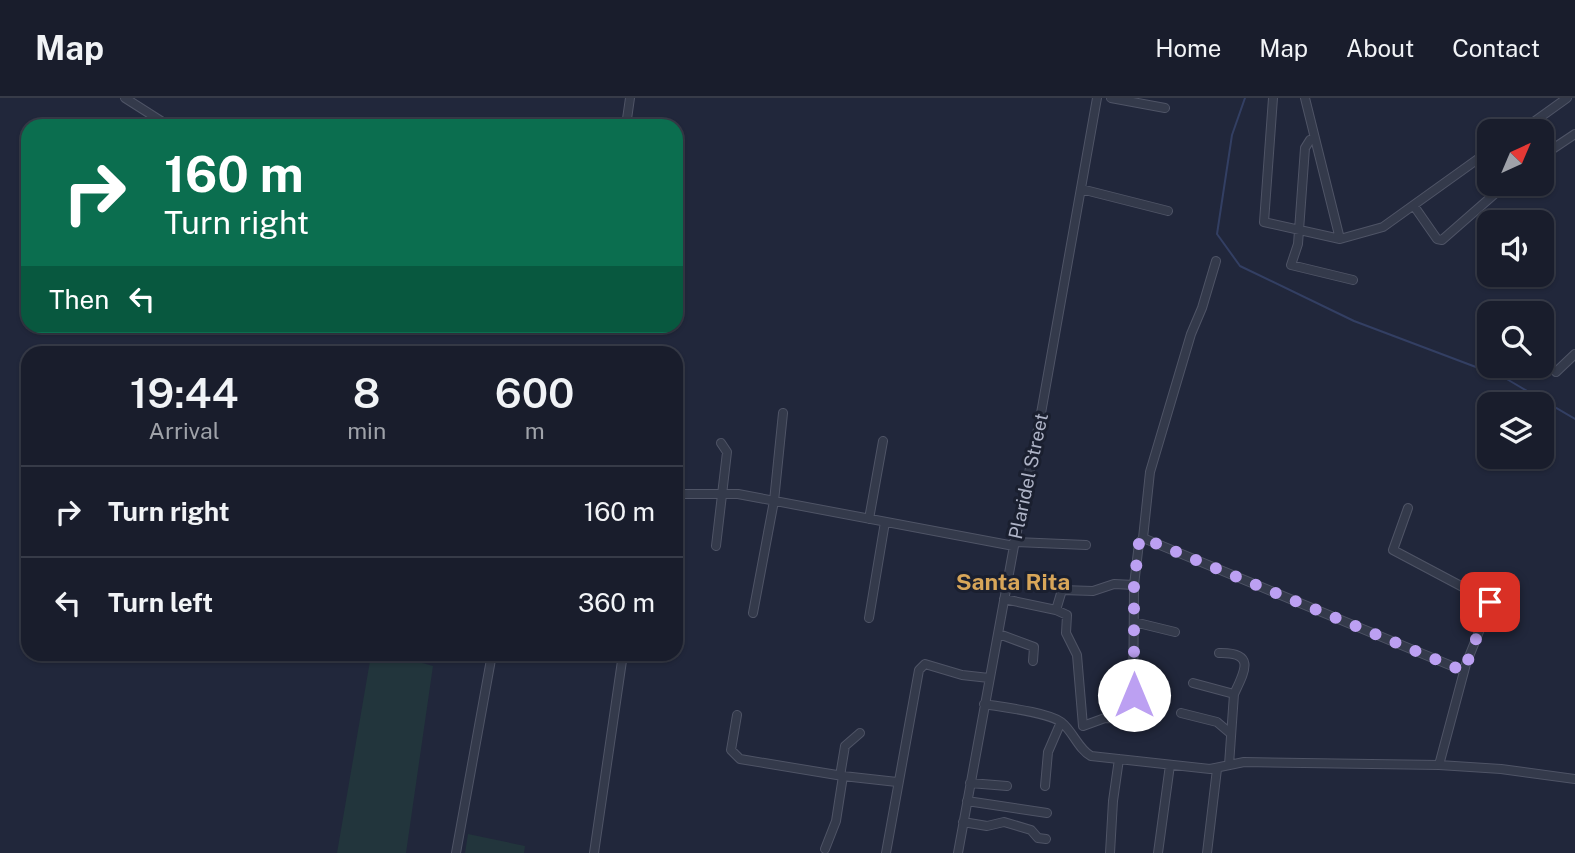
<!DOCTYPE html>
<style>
:root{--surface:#191d2c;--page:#222634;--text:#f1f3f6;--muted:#9fa2a9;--line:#373b48}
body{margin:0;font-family:"Public Sans",sans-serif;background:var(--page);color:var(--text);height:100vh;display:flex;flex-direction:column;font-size:26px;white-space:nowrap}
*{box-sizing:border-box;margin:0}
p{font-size:23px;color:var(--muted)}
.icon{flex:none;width:38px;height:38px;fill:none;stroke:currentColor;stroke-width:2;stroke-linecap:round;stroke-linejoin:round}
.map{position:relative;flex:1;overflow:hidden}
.drawer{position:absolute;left:21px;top:248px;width:662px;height:315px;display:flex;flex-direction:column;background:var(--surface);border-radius:21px;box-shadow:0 2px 5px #0004,0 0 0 2px var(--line)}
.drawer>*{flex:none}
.banner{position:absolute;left:21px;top:21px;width:662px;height:214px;border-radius:21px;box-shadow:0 2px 5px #0004,0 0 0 2px var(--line);background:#0b6e4f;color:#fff;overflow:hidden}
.needle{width:46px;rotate:44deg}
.fabs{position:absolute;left:1477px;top:21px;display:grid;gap:14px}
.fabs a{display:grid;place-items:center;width:77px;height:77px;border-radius:14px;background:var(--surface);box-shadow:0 2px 5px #0004,0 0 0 2px var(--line);font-size:35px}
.pin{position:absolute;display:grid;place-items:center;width:60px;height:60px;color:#fff;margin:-30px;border-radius:14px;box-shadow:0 4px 10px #0006}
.me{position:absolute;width:77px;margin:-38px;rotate:0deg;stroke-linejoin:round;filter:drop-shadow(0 0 5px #0008)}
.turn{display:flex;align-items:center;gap:24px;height:147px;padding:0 28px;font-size:32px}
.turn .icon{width:91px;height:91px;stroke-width:2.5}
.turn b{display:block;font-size:49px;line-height:60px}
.then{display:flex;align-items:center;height:66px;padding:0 28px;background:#0003;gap:14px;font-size:26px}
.eta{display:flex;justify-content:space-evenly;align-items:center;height:119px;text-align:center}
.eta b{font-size:42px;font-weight:600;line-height:49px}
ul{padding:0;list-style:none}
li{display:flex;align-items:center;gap:21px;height:91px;padding:0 28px;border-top:2px solid var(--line)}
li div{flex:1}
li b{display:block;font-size:26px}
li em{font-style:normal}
header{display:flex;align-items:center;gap:42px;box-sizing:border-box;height:98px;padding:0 35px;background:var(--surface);border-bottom:2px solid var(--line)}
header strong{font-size:33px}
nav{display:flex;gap:38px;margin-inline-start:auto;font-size:24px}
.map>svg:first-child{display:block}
</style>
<header>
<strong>Map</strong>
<nav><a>Home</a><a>Map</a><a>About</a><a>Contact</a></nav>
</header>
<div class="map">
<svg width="1575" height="755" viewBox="0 0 1575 755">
<rect width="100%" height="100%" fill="#21273b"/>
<path fill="#22353c" d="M371,557H395L433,568L406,755H337Z
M468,736L525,748L524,755H465Z"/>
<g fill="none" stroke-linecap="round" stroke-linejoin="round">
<path stroke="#333f63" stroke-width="2" d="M1245,0L1232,37L1217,136L1240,168L1354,223L1505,280L1575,321"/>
<defs>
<path id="minor" d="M125,0L169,28
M1111,0L1165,10
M1273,0L1264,124L1340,141
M1305,0L1340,141L1383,129L1489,53
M196,28L213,25
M626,28L630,0
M1521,33L1567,0
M1315,41L1310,42L1305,50L1298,146L1291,167L1353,182
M1542,58L1575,36
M1081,91L1168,113
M1414,108L1437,141L1442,142L1506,86
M1556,274L1575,256
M676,396H738L1014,448
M1408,410L1393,452L1491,504L1466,566L1439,667
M869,421L883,343
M1143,440L1150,374L1191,236L1202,210L1216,163
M1014,444L1086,447
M716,448L727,354L721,345
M1004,501L1056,512L1062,492L1093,493L1114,486L1134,487
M1056,512L1067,517L1066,535L1077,557L1083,628L1105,620L1133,621L1134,487L1139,445L1143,440L1464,573
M753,515L774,403L783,315
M869,520L885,424
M1134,524L1175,534
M999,536L1034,549L1033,563
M1219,555C1256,554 1245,573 1234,596
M1193,585L1234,596L1229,667
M984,606C1002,609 1047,614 1061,624C1073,633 1078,651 1091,658L1210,671L1244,664L1439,667L1501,671L1575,681
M1181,615L1217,624L1230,635
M737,617L731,652L740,661L843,678
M840,678L845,648L860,635
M970,685L1007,688
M1045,688L1048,654L1061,624
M967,703L1047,715
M963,724L987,728L1004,724L1031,732L1038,740L1046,741
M825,751L836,723L843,678L897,684
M456,755L492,556
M594,755L623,556
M886,755L919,572L925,566L962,577L989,580
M958,755L1014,448L1040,321L1097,0
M1110,755L1113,703L1119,661
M1158,755L1170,667
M1207,755L1217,671"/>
</defs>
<use href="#minor" stroke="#4f5466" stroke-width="10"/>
<use href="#minor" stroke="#343a4b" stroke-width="8"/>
</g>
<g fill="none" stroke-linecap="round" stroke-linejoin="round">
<path stroke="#bca0f2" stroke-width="12" stroke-dasharray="0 21.6" d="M1134,597V487L1139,445L1143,440L1464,573L1490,504"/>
</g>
<g text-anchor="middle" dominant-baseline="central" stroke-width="6" stroke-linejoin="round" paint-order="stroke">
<g font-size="19" fill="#afb4c7" stroke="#1a1f2f">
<text transform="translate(1028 378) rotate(-78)">Plaridel Street</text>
</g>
<g font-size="23" font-weight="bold" fill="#d8a659" stroke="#1a1f2f">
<text x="1013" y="483">Santa Rita</text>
</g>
</g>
</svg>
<div class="fabs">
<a><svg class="needle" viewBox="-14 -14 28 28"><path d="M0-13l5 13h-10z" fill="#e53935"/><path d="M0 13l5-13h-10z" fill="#9fa2a9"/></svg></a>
<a><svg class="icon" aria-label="sound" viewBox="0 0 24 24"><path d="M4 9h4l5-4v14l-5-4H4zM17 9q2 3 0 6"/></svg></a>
<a><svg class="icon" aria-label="search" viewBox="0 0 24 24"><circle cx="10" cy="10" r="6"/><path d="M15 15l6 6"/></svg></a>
<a><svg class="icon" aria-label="layers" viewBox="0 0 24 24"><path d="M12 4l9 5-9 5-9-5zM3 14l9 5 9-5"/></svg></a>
</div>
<div class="pin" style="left:1490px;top:504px;background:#d93025"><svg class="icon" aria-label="arrive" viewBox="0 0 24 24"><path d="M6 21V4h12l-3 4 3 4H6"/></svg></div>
<svg class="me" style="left:1134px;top:597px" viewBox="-20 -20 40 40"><circle r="19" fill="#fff"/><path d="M0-13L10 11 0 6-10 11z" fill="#bca0f2"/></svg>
<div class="banner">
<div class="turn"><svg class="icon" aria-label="right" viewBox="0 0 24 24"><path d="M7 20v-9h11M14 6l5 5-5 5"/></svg><div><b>160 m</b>Turn right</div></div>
<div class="then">Then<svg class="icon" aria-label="left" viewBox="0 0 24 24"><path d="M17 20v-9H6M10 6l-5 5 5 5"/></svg></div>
</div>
<section class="drawer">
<div class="eta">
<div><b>19:44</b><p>Arrival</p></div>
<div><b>8</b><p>min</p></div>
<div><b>600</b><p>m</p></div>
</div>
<ul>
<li><svg class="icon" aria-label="right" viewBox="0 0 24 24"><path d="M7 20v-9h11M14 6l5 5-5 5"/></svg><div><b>Turn right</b></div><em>160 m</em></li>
<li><svg class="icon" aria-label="left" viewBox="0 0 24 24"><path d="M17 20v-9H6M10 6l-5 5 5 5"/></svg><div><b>Turn left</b></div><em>360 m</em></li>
</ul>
</section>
</div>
